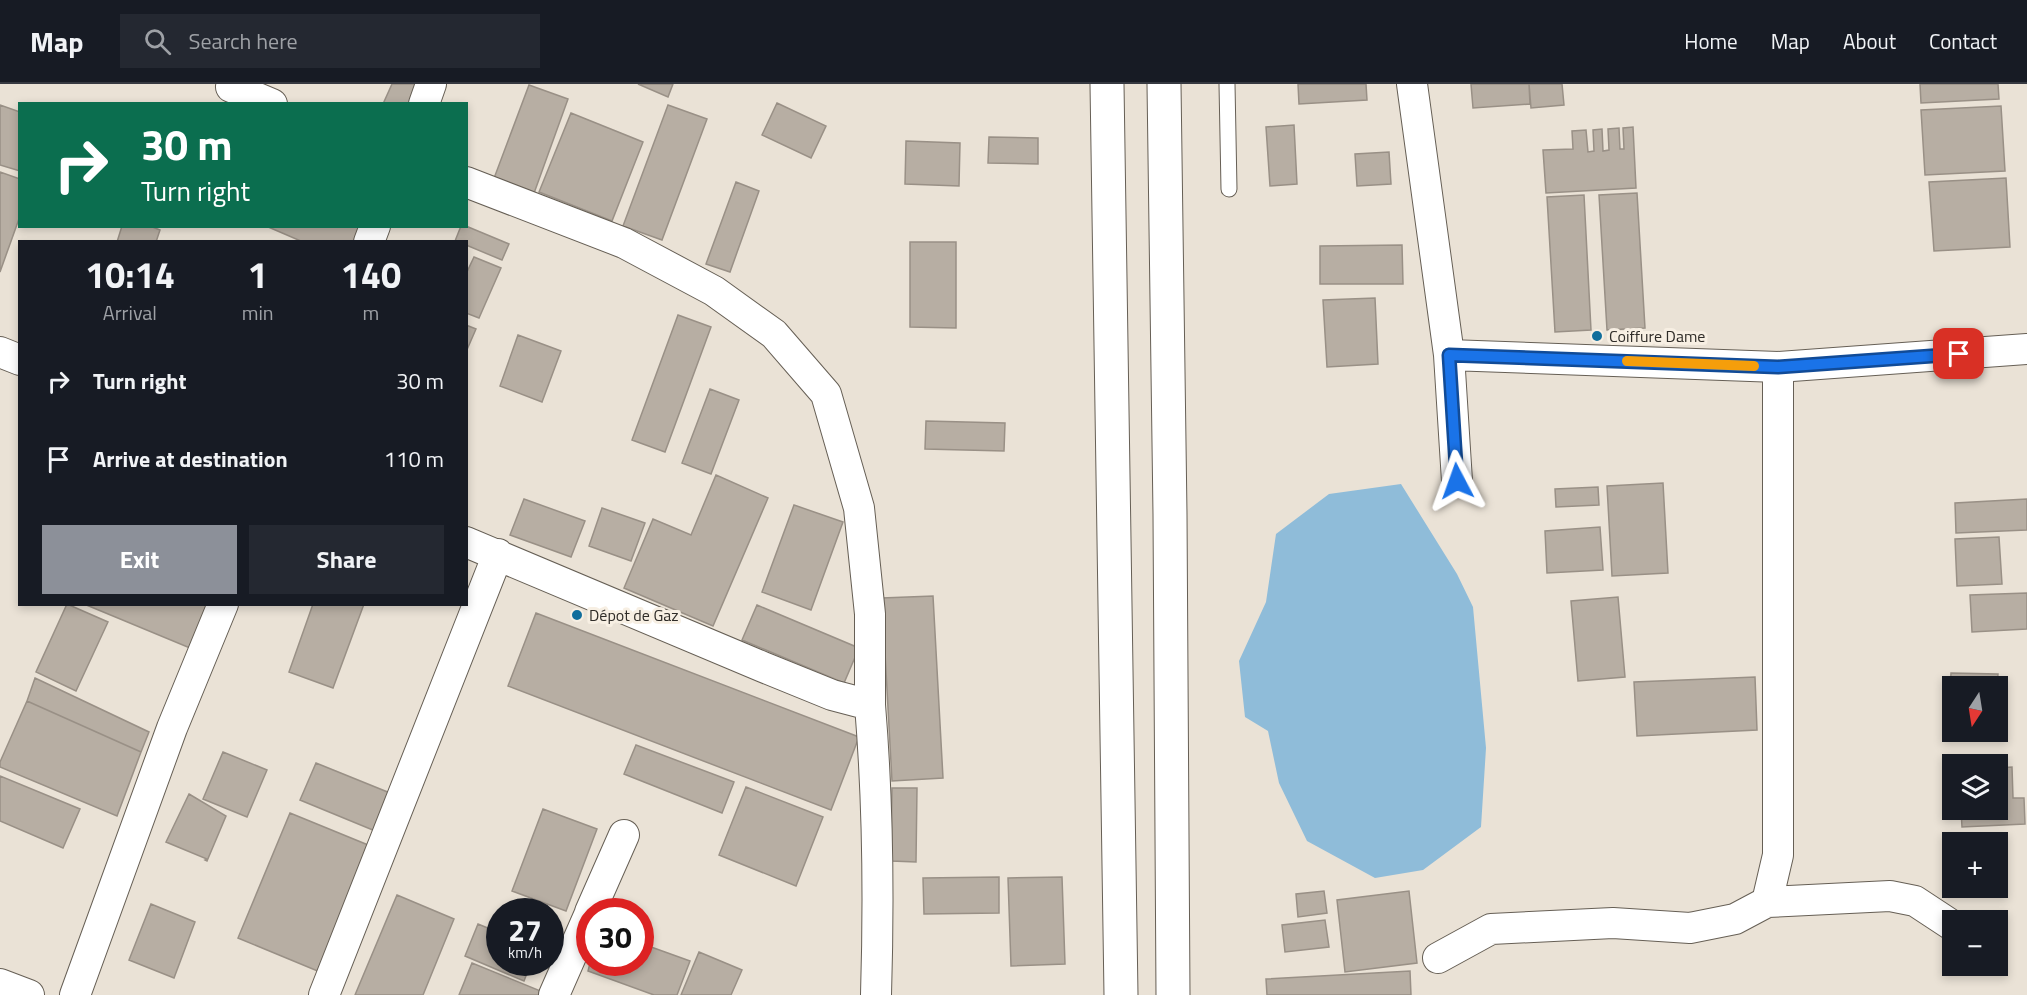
<!DOCTYPE html>
<meta charset="utf-8">
<style>
:root{--surface:#171b24;--page:#242831;--text:#f1f3f6;--muted:#9ea1a6;--line:#363941;--accent:#8c9099}
body{margin:0;font-family:"Titillium Web",sans-serif;background:var(--page);color:var(--text);height:100vh;display:flex;flex-direction:column;font-size:22px;white-space:nowrap}
*{box-sizing:border-box;margin:0}
p{font-size:20px;color:var(--muted)}
.icon{flex:none;width:33px;height:33px;fill:none;stroke:currentColor;stroke-width:2;stroke-linecap:round;stroke-linejoin:round}
.map{position:relative;flex:1;overflow:hidden}
.side{position:absolute;left:18px;top:156px;width:450px;height:366px;display:flex;flex-direction:column;background:var(--surface);border-radius:0px;box-shadow:0 3px 9px #0003}
.side>*{flex:none}
.hud{position:absolute;left:18px;top:18px;width:450px;height:126px;border-radius:0px;box-shadow:0 3px 9px #0003;background:#0b6e4f;color:#fff;overflow:hidden}
.needle{width:39px;rotate:192deg}
.fabs{position:absolute;left:1942px;top:592px;display:grid;gap:12px}
.fabs a{display:grid;place-items:center;width:66px;height:66px;border-radius:0px;background:var(--surface);box-shadow:0 3px 9px #0003;font-size:30px}
.speed{position:absolute;left:486px;top:814px;display:flex;gap:12px;font-size:30px;font-weight:700;text-align:center}
.speed>*{display:grid;place-content:center;width:78px;height:78px;border-radius:50%;background:var(--surface);box-shadow:0 3px 9px #0003;line-height:1}
.speed small{font-size:15px;font-weight:400}
.speed .limit{border:9px solid #d22;background:#fff;color:#111}
.pin{position:absolute;display:grid;place-items:center;width:51px;height:51px;color:#fff;margin:-26px;border-radius:12px;box-shadow:0 3px 9px #0006}
.me{position:absolute;width:66px;margin:-33px;rotate:356deg;stroke-linejoin:round;filter:drop-shadow(0 0 4px #0008)}
.turn{display:flex;align-items:center;gap:21px;height:126px;padding:0 24px;font-size:27px}
.turn .icon{width:78px;height:78px;stroke-width:2.5}
.turn b{display:block;font-size:42px;line-height:51px}
.eta{display:flex;justify-content:space-evenly;align-items:center;height:102px;text-align:center}
.eta b{font-size:36px;font-weight:700;line-height:42px}
.primary-button{display:flex;gap:12px;margin-top:auto;padding:12px 24px}
.primary-button a{flex:1;height:69px;border-radius:0px;background:var(--accent);color:#fff;font-size:24px;font-weight:700;line-height:69px;text-align:center}
.primary-button a+a{background:var(--page);color:var(--text)}
ul{padding:0;list-style:none}
li{display:flex;align-items:center;gap:18px;height:78px;padding:0 24px}
li div{flex:1}
li b{display:block;font-size:22px}
li em{font-style:normal}
header{display:flex;align-items:center;gap:36px;box-sizing:border-box;height:84px;padding:0 30px;background:var(--surface);border-bottom:2px solid var(--line)}
header strong{font-size:28px}
nav{display:flex;gap:33px;margin-inline-start:auto;font-size:21px}
.search{width:420px;height:54px;background:var(--page);display:flex;align-items:center;gap:15px;box-sizing:border-box;padding:0 21px;border-radius:0px;color:var(--muted);font-size:22px}
.map>svg:first-child{display:block}
</style>
<header>
<strong>Map</strong>
<div class="search"><svg class="icon" aria-label="search" viewBox="0 0 24 24"><circle cx="10" cy="10" r="6"/><path d="M15 15l6 6"/></svg>Search here</div>
<nav><a>Home</a><a>Map</a><a>About</a><a>Contact</a></nav>
</header>
<div class="map">
<svg width="2027" height="911" viewBox="0 0 2027 911">
<rect width="100%" height="100%" fill="#eae2d6"/>
<path fill="#8fbcd9" d="M1401,400L1457,490L1473,523L1486,664L1481,743L1423,786L1375,794L1307,757L1279,699L1268,647L1245,633L1239,577L1266,518L1276,450L1329,410Z"/>
<path fill="#b7aea3" stroke="#999086" stroke-width="1.5" d="M392,0H420L411,20H383Z
M638,0H673L668,13Z
M1298,0H1366L1367,16L1299,20Z
M1471,0H1529L1530,20L1473,24Z
M1529,0H1562L1564,21L1531,24Z
M1920,0H1998L1999,15L1921,19Z
M529,1L568,15L533,112L493,97Z
M777,19L826,42L811,74L762,51Z
M0,21L20,28V87L0,81Z
M668,21L707,35L662,156L623,142Z
M2001,22L2005,87L1925,91L1921,26Z
M571,29L643,58L612,137L539,108Z
M1294,41L1297,100L1270,102L1266,43Z
M1633,43L1636,104L1546,109L1543,66L1573,65L1572,47L1586,46L1588,68L1594,67L1593,46L1602,45L1603,67L1609,66L1608,45L1619,44L1620,65H1624L1623,44Z
M989,53L1038,54V80L988,79Z
M906,57L960,59L959,102L905,100Z
M1389,68L1391,100L1357,102L1355,70Z
M0,88L20,95V132L0,188Z
M2006,94L2010,163L1934,167L1929,98Z
M736,98L759,107L730,188L706,180Z
M1637,109L1645,244L1607,246L1599,111Z
M1584,111L1591,246L1555,248L1547,113Z
M122,142H150L160,146L156,158H117Z
M266,142H367L361,158H303Z
M461,142H466L509,160L502,176L466,161V158L455,157Z
M910,158H956V244L910,243Z
M1402,161L1403,200H1320V162Z
M474,173L501,184L479,234L466,229V190Z
M1375,214L1378,280L1327,283L1323,216Z
M678,231L711,243L665,368L632,356Z
M466,241L476,245L466,268Z
M518,251L561,267L542,318L500,302Z
M710,305L739,316L711,390L682,379Z
M926,337L1005,339L1004,367L925,365Z
M716,391L768,414L713,542L624,504L653,435L691,451Z
M1663,399L1668,489L1612,492L1607,402Z
M1598,403L1599,421L1556,423L1555,405Z
M524,415L585,437L571,473L510,451Z
M2027,415V446L1956,449L1955,419Z
M794,421L843,438L811,526L762,508Z
M602,424L645,439L631,477L589,462Z
M1600,443L1603,486L1547,489L1545,447Z
M1999,453L2002,500L1957,502L1955,455Z
M2027,509V545L1972,548L1970,511Z
M933,512L943,694L892,697L882,514Z
M1618,513L1625,593L1578,597L1571,517Z
M67,520L108,538L76,607L36,588Z
M84,520H208L190,564Z
M313,520H364L333,604L289,588Z
M757,521L859,564L844,599L742,556Z
M536,529L859,653L831,726L508,602Z
M1951,589L1998,590L1997,603H1953V628H1949Z
M1755,593L1757,646L1637,652L1634,598Z
M35,594L149,648L141,668L27,617Z
M27,617L141,668L117,732L0,683V678Z
M636,661L734,698L722,729L624,690Z
M223,668L267,686L247,733L203,715Z
M316,679L395,711L380,749L300,716Z
M2012,683L2013,714H2024L2025,740L1962,743L1961,726H1998V684Z
M0,692L80,725L63,764L0,737Z
M746,703L823,733L796,802L719,771Z
M892,704H917L916,778L891,777Z
M189,710L226,732L207,777L205,776L207,775L166,758Z
M543,725L597,745L566,827L512,807Z
M290,729L373,763L320,888L238,854Z
M999,793V829L924,830L923,794Z
M1062,793L1065,880L1011,882L1008,794Z
M1324,807L1327,829L1298,833L1296,810Z
M1409,807L1417,879L1345,888L1337,816Z
M397,811L454,835L423,911H355Z
M151,820L195,838L174,894L129,876Z
M1325,836L1329,863L1285,868L1282,841Z
M478,840L500,849V879H531L524,897L465,872Z
M640,859L690,877L677,911H654L588,887L590,879H640Z
M699,868L742,886L731,911H681Z
M472,879L543,908L541,911H459Z
M1410,887L1411,911H1267L1266,895Z"/>
<g fill="none" stroke-linecap="round" stroke-linejoin="round">
<defs>
<path id="service" d="M1227,0L1229,105"/>
<path id="minor" d="M1412,0L1449,271L1457,397
M231,3L272,20
M424,20L431,0
M466,98L624,159L714,207L774,250L826,310L859,424L870,530V621
M369,158L375,142
M0,268L20,276
M1449,271L1778,283L2027,265
M466,458L763,583L832,611L870,621C878,718 879,814 876,911
M1767,818L1890,812L1915,817L1953,842
M590,828L624,751
M1438,874L1491,845L1613,839L1690,844L1735,835L1767,818L1778,771V283
M0,900L29,911
M75,911L172,644L223,520
M324,911L498,470
M554,911L590,829"/>
<path id="primary" d="M1107,0L1121,911
M1164,0L1170,430L1173,911"/>
</defs>
<use href="#service" stroke="#665f55" stroke-width="17"/>
<use href="#minor" stroke="#665f55" stroke-width="32"/>
<use href="#primary" stroke="#665f55" stroke-width="35"/>
<use href="#service" stroke="#fff" stroke-width="15"/>
<use href="#minor" stroke="#fff" stroke-width="30"/>
<use href="#primary" stroke="#fff" stroke-width="33"/>
</g>
<g fill="none" stroke-linecap="round" stroke-linejoin="round">
<defs>
<path id="route" d="M1457,397L1449,271L1778,283L1959,270"/>
</defs>
<use href="#route" stroke="#114b97" stroke-width="15"/>
<use href="#route" stroke="#1a73e8" stroke-width="10"/>
<path stroke="#f59e0b" stroke-width="10" d="M1627,277L1754,282"/>
</g>
<g fill="#116e9c" stroke="#f7efe3" stroke-width="2">
<circle cx="1597" cy="252" r="6"/>
<circle cx="577" cy="531" r="6"/>
</g>
<g text-anchor="middle" dominant-baseline="central" stroke-width="6" stroke-linejoin="round" paint-order="stroke">
<g font-size="16" fill="#2f2c28" stroke="#f7efe3" text-anchor="start">
<text x="1609" y="252">Coiffure Dame</text>
<text x="589" y="531">Dépot de Gaz</text>
</g>
</g>
</svg>
<div class="fabs">
<a><svg class="needle" viewBox="-14 -14 28 28"><path d="M0-13l5 13h-10z" fill="#e53935"/><path d="M0 13l5-13h-10z" fill="#9ea1a6"/></svg></a>
<a><svg class="icon" aria-label="layers" viewBox="0 0 24 24"><path d="M12 4l9 5-9 5-9-5zM3 14l9 5 9-5"/></svg></a>
<a>+</a>
<a>−</a>
</div>
<div class="speed"><div>27<small>km/h</small></div><div class="limit">30</div></div>
<div class="pin" style="left:1959px;top:270px;background:#d93025"><svg class="icon" aria-label="arrive" viewBox="0 0 24 24"><path d="M6 21V4h12l-3 4 3 4H6"/></svg></div>
<svg class="me" style="left:1457px;top:397px" viewBox="-20 -20 40 40"><path d="M0-17L14 15 0 8-14 15z" fill="#1a73e8" stroke="#fff" stroke-width="4"/></svg>
<div class="hud">
<div class="turn"><svg class="icon" aria-label="right" viewBox="0 0 24 24"><path d="M7 20v-9h11M14 6l5 5-5 5"/></svg><div><b>30 m</b>Turn right</div></div>
</div>
<section class="side">
<div class="eta">
<div><b>10:14</b><p>Arrival</p></div>
<div><b>1</b><p>min</p></div>
<div><b>140</b><p>m</p></div>
</div>
<ul>
<li><svg class="icon" aria-label="right" viewBox="0 0 24 24"><path d="M7 20v-9h11M14 6l5 5-5 5"/></svg><div><b>Turn right</b></div><em>30 m</em></li>
<li><svg class="icon" aria-label="arrive" viewBox="0 0 24 24"><path d="M6 21V4h12l-3 4 3 4H6"/></svg><div><b>Arrive at destination</b></div><em>110 m</em></li>
</ul>
<div class="primary-button"><a>Exit</a><a>Share</a></div>
</section>
</div>
